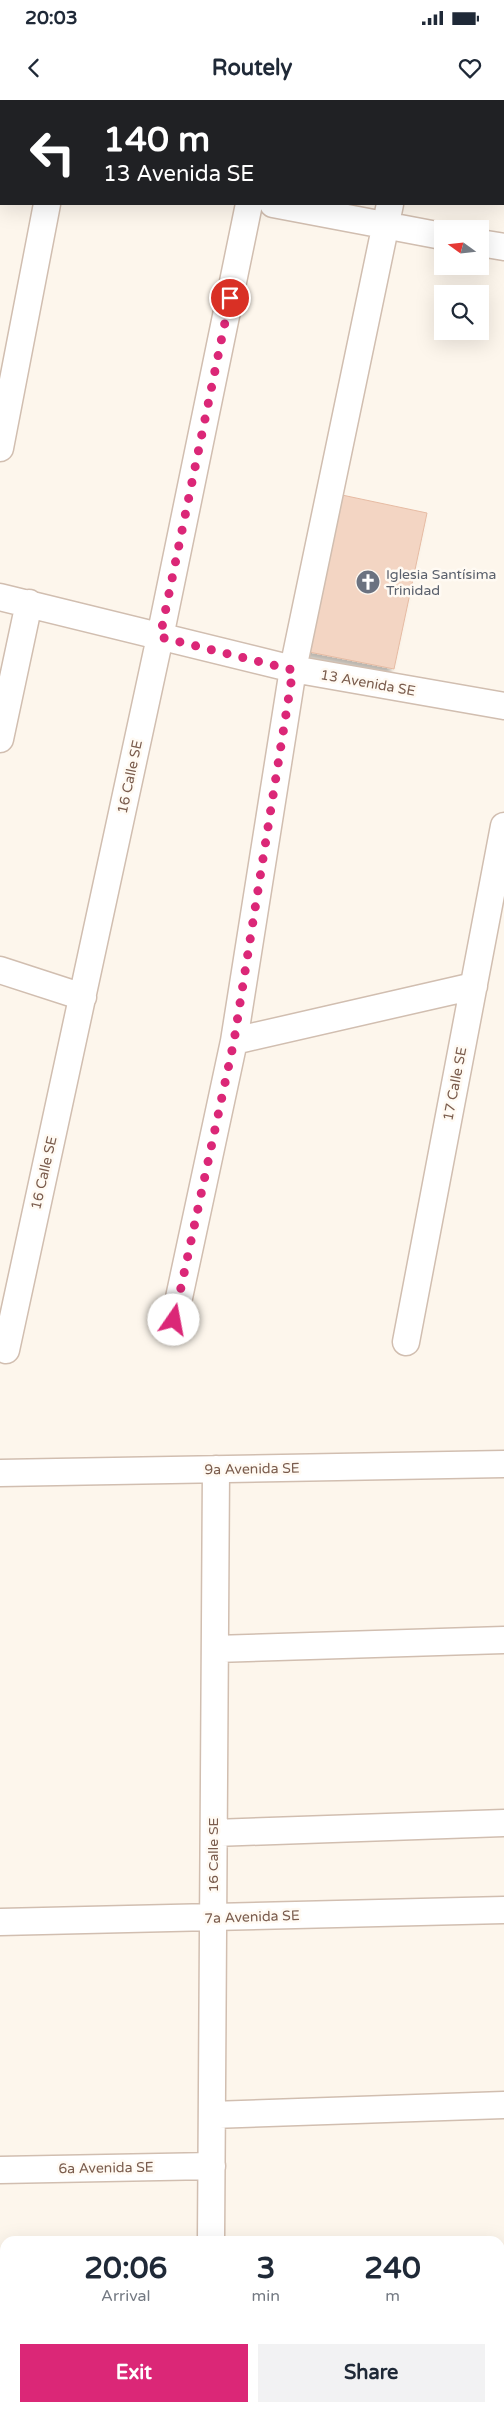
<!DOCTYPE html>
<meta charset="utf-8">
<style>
:root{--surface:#fff;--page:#f2f2f3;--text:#1f2937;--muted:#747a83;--accent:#db2777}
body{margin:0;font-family:"Varela Round",sans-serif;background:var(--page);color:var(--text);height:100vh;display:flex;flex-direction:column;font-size:19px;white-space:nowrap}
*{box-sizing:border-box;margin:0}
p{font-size:16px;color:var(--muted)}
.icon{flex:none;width:28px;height:28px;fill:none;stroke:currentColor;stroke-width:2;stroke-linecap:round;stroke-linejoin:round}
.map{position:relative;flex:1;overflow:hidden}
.drawer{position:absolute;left:0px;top:2136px;width:505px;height:176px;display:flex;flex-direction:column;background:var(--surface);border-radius:15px 15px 0 0;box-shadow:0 5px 20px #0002}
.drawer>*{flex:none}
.banner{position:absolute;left:0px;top:0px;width:505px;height:105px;box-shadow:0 5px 20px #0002;background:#202124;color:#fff;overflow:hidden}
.needle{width:32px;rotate:285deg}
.buttons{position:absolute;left:434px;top:120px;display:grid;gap:10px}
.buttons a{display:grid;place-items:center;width:55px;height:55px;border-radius:0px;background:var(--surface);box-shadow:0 5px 20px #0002;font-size:25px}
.pin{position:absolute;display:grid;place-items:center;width:42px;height:42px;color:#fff;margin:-21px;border:2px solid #fff;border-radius:50%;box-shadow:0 1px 5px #0007}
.me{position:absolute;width:55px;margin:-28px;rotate:12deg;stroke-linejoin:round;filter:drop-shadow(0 0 4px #0008)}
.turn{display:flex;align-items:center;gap:18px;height:105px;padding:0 20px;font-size:22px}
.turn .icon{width:65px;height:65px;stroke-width:2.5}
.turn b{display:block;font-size:35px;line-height:42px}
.eta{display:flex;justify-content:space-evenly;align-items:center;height:85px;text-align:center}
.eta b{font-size:30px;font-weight:700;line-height:35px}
.button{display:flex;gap:10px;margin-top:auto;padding:10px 20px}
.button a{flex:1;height:58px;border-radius:0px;background:var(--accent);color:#fff;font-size:20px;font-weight:700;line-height:58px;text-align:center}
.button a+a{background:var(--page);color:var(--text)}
.status{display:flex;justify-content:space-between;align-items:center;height:35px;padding:0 25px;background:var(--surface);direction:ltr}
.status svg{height:14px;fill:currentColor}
header{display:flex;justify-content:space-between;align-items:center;height:65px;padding:0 20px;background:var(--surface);font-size:22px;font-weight:700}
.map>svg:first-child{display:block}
</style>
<div class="status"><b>20:03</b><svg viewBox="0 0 49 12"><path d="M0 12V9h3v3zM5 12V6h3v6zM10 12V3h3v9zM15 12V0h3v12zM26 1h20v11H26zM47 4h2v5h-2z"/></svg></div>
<header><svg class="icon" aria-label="back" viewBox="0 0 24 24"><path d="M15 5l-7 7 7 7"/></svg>Routely<svg class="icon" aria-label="heart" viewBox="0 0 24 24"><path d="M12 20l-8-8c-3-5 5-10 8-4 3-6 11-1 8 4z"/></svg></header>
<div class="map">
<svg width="504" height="2312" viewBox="0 0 504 2312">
<defs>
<filter id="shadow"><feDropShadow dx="-4.5" dy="4.5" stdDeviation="2.5" flood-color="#0004"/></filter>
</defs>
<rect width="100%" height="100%" fill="#fdf6ec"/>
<path fill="#f3d5c3" stroke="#e6bba3" filter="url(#shadow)" d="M342,395L427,413L394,569L309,552Z"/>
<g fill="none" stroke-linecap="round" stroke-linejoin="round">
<defs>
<path id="minor" d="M437,0L438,1
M66,1L67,0
M272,1V0
M410,1V0
M0,18H1
M273,104L442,136
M480,143L504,147
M0,348L47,104
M0,497L293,569L504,606
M0,639L29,503
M0,870L83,897
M234,941L474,886
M174,1221L234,941L293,569L390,104
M406,1242L504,726
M6,1250L160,537L249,104
M0,1373L504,1364
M215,1549L504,1540
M214,1733L504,1723
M0,1822L504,1810
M212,2015L504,2005
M0,2070L212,2066
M211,2141L216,1369
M500,2188L504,2187
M210,2312V2308"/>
</defs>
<use href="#minor" stroke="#d1beb0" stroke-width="29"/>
<use href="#minor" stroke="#fff" stroke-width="26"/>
</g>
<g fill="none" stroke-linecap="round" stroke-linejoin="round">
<path stroke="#db2777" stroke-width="9" stroke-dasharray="0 16.2" d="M174,1220L234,941L293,570L160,537L230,198"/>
</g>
<defs>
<symbol id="church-disc" viewBox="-11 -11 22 22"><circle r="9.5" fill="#6b7280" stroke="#fffaf3"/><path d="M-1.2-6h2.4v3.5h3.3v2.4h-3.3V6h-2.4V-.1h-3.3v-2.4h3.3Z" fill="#fff"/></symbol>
</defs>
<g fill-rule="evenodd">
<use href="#church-disc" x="354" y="468" width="28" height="28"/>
</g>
<g text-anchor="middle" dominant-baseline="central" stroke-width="5" stroke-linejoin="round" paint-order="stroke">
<g font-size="14" fill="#5b616d" stroke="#fffaf3" text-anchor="start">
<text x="386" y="474">Iglesia Santísima<tspan x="386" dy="16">Trinidad</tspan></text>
</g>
<g font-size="14" fill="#7a5c4d" stroke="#fffaf3">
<text transform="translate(368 583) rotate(10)">13 Avenida SE</text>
<text transform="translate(130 677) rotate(-78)">16 Calle SE</text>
<text transform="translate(455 984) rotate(-79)">17 Calle SE</text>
<text transform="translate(44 1073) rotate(-77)">16 Calle SE</text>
<text transform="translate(252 1369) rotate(-1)">9a Avenida SE</text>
<text transform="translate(213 1755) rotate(-90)">16 Calle SE</text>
<text transform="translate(252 1817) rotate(-2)">7a Avenida SE</text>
<text transform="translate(106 2068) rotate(-1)">6a Avenida SE</text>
</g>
</g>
</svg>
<div class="buttons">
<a><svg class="needle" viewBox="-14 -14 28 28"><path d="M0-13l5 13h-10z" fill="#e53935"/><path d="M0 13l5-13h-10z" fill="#747a83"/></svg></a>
<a><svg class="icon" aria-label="search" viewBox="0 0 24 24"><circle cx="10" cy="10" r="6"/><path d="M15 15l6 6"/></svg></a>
</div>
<div class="pin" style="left:230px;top:198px;background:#d93025"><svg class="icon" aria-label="arrive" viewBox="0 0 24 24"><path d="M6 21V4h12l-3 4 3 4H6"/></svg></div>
<svg class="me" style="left:174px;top:1220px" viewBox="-20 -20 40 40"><circle r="19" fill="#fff"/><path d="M0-13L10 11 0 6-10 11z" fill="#db2777"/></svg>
<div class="banner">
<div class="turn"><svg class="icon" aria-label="left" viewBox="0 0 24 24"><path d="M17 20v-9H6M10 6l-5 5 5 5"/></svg><div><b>140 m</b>13 Avenida SE</div></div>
</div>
<section class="drawer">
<div class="eta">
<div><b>20:06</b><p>Arrival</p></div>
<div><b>3</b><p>min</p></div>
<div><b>240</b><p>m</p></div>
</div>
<div class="button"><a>Exit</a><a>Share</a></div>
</section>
</div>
